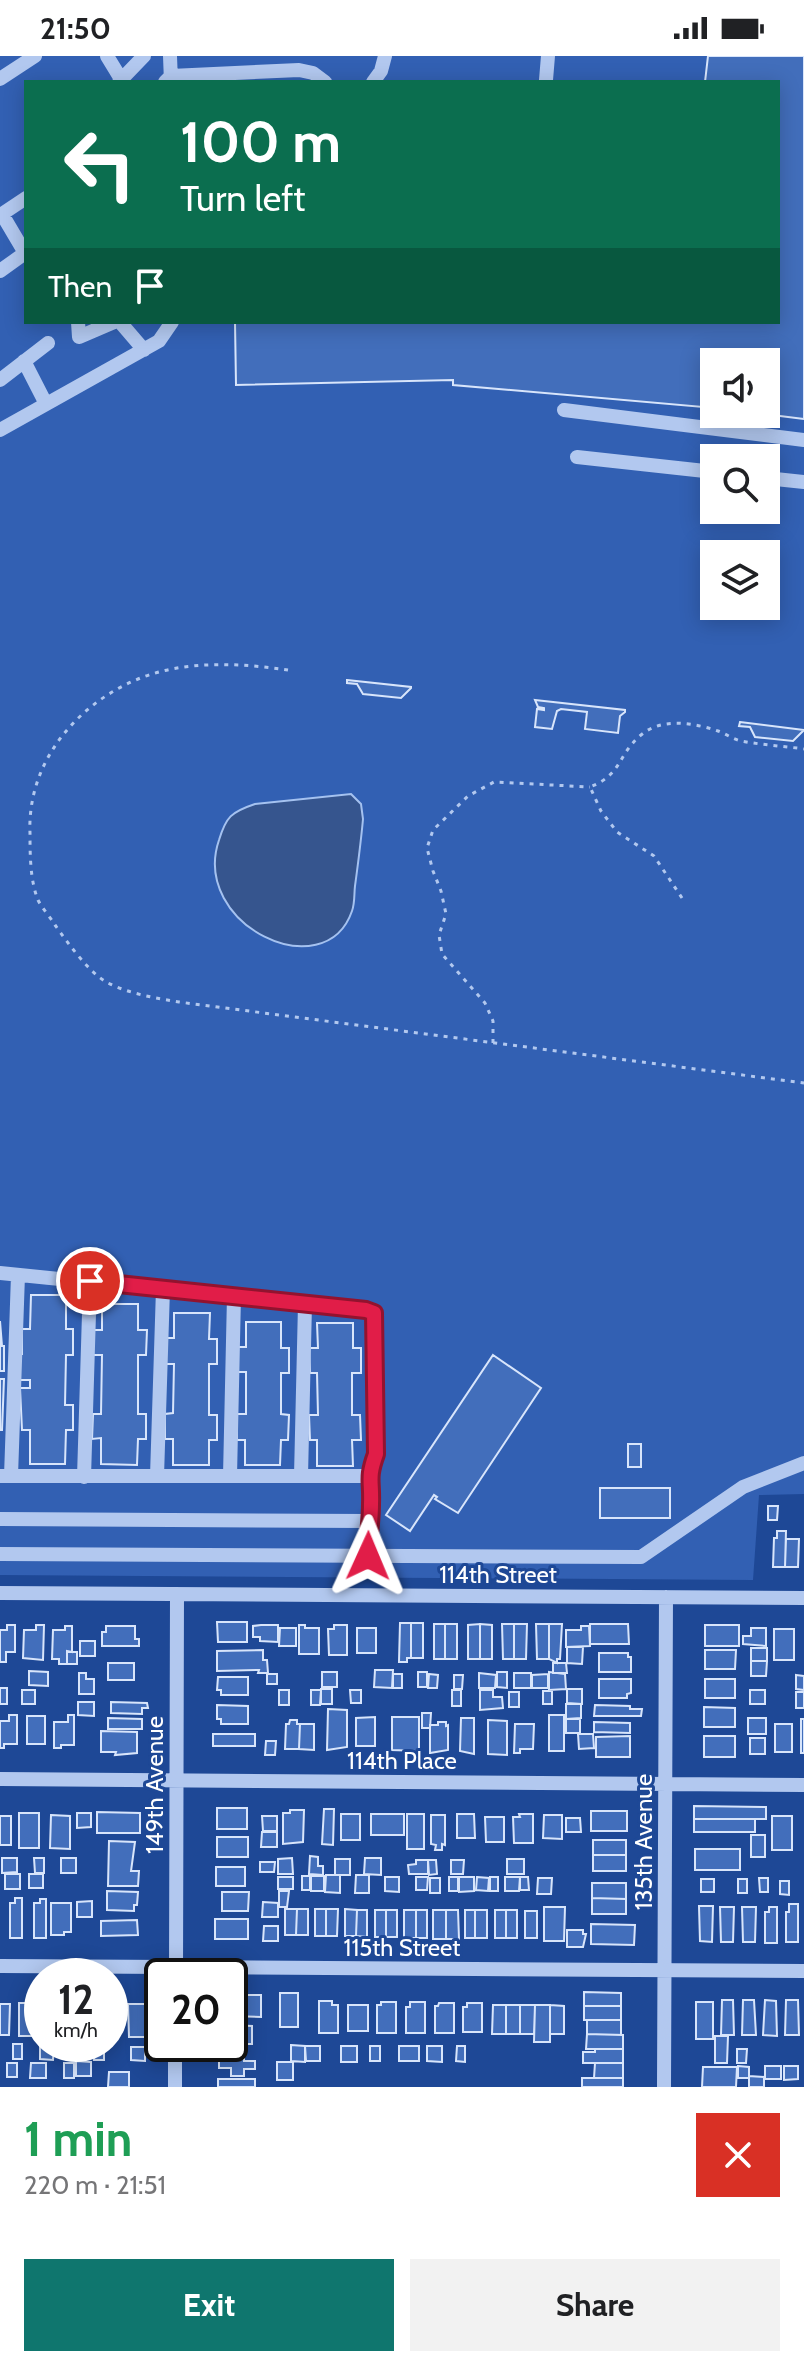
<!DOCTYPE html>
<meta charset="utf-8">
<style>
:root{--surface:#fff;--page:#f2f2f2;--text:#202124;--muted:#757577;--accent:#0f766e}
body{margin:0;font-family:Cabin,sans-serif;background:var(--page);color:var(--text);height:100vh;display:flex;flex-direction:column;font-size:30px;white-space:nowrap}
*{box-sizing:border-box;margin:0}
p{font-size:26px;color:var(--muted)}
.icon{flex:none;width:44px;height:44px;fill:none;stroke:currentColor;stroke-width:2;stroke-linecap:round;stroke-linejoin:round}
.map{position:relative;height:2031px;overflow:hidden}
.drawer{display:flex;flex-direction:column;background:var(--surface);flex:1}
.drawer>*{flex:none}
.hud{position:absolute;left:24px;top:24px;width:756px;height:244px;border-radius:0px;box-shadow:0 4px 20px #0003;background:#0b6e4f;color:#fff;overflow:hidden}
.fabs{position:absolute;left:700px;top:292px;display:grid;gap:16px}
.fabs a{display:grid;place-items:center;width:80px;height:80px;border-radius:0px;background:var(--surface);box-shadow:0 4px 20px #0003;font-size:40px}
.speed{position:absolute;left:24px;top:1902px;display:flex;gap:16px;font-size:40px;font-weight:700;text-align:center}
.speed>*{display:grid;place-content:center;width:104px;height:104px;border-radius:50%;background:var(--surface);box-shadow:0 4px 20px #0003;line-height:1}
.speed small{font-size:20px;font-weight:400}
.speed .limit{border:4px solid #111;border-radius:12px;background:#fff;color:#111}
.pin{position:absolute;display:grid;place-items:center;width:68px;height:68px;color:#fff;margin:-34px;border:4px solid #fff;border-radius:50%;box-shadow:0 2px 8px #0007}
.me{position:absolute;width:88px;margin:-44px;rotate:1deg;stroke-linejoin:round;filter:drop-shadow(0 0 6px #0008)}
.turn{display:flex;align-items:center;gap:28px;height:168px;padding:0 24px;font-size:36px}
.turn .icon{width:104px;height:104px;stroke-width:2.5}
.turn b{display:block;font-size:56px;line-height:68px}
.then{display:flex;align-items:center;height:76px;padding:0 24px;background:#0003;gap:16px;font-size:30px}
.round{display:grid;place-items:center;flex:none;width:84px;height:84px;border-radius:0px;background:var(--page)}
.overview{display:flex;align-items:center;justify-content:space-between;height:136px;padding:0 24px}
h1{font-size:48px;font-weight:800;line-height:60px;color:#1e9e55}
.button{display:flex;gap:16px;margin-top:auto;padding:16px 24px}
.button a{flex:1;height:92px;border-radius:0px;background:var(--accent);color:#fff;font-size:32px;font-weight:800;line-height:92px;text-align:center}
.button a+a{background:var(--page);color:var(--text)}
.status{display:flex;justify-content:space-between;align-items:center;height:56px;padding:0 40px;background:var(--surface);direction:ltr}
.status svg{height:22px;fill:currentColor}
.map>svg:first-child{display:block}
</style>
<div class="status"><b>21:50</b><svg viewBox="0 0 49 12"><path d="M0 12V9h3v3zM5 12V6h3v6zM10 12V3h3v9zM15 12V0h3v12zM26 1h20v11H26zM47 4h2v5h-2z"/></svg></div>
<div class="map">
<svg width="804" height="2031" viewBox="0 0 804 2031">
<rect width="100%" height="100%" fill="#1e4896"/>
<path fill="#3260b3" fill-rule="evenodd" d="M0,0H804V1438L759,1439L753,1524L0,1519ZM26,26H778V266H26ZM714,306H766V358H714ZM714,402H766V454H714ZM714,498H766V550H714Z"/>
<path fill="#36558e" stroke="#a5c2f0" stroke-width="2" d="M351,738L361,748L363,763C361,785 358,808 355,830C354,838 355,847 352,855C325,933 190,869 219,784C226,761 231,756 255,748Z"/>
<path fill="#426ebb" stroke="#d8e5fb" stroke-width="2" d="M708,0H804V363L764,358H766V306H714V352L453,329V324L236,329L235,266H778V26H705Z
M347,624L411,631V632L401,642L363,638L357,628L347,627Z
M535,644L625,654V656L620,660L618,677L585,673L587,656L561,653L557,655L552,673L535,671L537,653L544,654V652L538,651Z
M740,666L804,674L793,685L755,681L750,671L739,670Z
M31,1239H66V1273H73V1299H66L65,1349H73V1374H66L65,1408H30V1374H22L20,1332H30V1324H20V1298H22V1273H30Z
M102,1248H138V1274H147L146,1299H138V1358H146V1383H138L137,1409L101,1408V1382L92,1383L93,1358H101L102,1299H93V1274H102Z
M174,1257H210L209,1283H217V1308H209V1359H217V1384H209V1409H173V1383H165V1358L173,1357L174,1308H166V1282H174Z
M0,1265L2,1290H4V1315H0Z
M246,1266H281V1292H289V1317H281V1358L289,1359L288,1384H281L280,1409H245V1384H237V1358H246V1316H238V1291H246Z
M317,1267H353V1292H361V1317H352V1359H360L361,1384H352L353,1410H317V1384H310L309,1359H318L317,1317H310L309,1292H318Z
M493,1299L541,1332L458,1457L435,1443L437,1441L434,1439L410,1475L386,1459Z
M0,1323H4L2,1374H0Z
M628,1388H641V1411H628Z
M600,1432H670V1462H600Z
M768,1450H778L777,1464H768Z
M777,1475H786L785,1511H773L774,1482H777Z
M786,1483H799L798,1511H785Z
M217,1566H247V1586H218Z
M400,1567H411V1602H407V1606H399Z
M411,1567H423V1602H411Z
M434,1568H445V1603H434Z
M445,1568H457V1603H445Z
M480,1568L492,1569V1603H480Z
M480,1568V1603H468V1569Z
M502,1568H514V1603H503Z
M514,1568H527L526,1603H514Z
M536,1568H549V1603H537Z
M549,1568H562L560,1603H557V1607L549,1603Z
M590,1568H628L629,1588H590Z
M7,1569H15V1596H6V1606H0V1574H7Z
M36,1569H44L43,1604L23,1602L24,1574H36Z
M261,1569H278V1586L260,1585V1581H253V1570Z
M299,1569H305V1572H319V1598H299Z
M334,1569H347V1599H329L328,1573H334Z
M705,1569H739V1590H705Z
M65,1570H72V1596L67,1595V1608H59V1603H52L53,1574H65Z
M106,1570H135V1583H139V1590H102V1576H106Z
M581,1570H589L590,1590L566,1591V1574H581Z
M280,1572H296V1590H279Z
M357,1572H376V1597H357Z
M751,1572H766V1590L743,1588V1580H751Z
M774,1573H794V1604H774Z
M80,1585H95V1600H80Z
M567,1591H583L582,1608L567,1607Z
M751,1592H767V1605H751Z
M263,1594V1604H267L268,1617H258L259,1614L217,1615V1595Z
M705,1594H736L735,1613H705Z
M67,1596H77V1608H67Z
M599,1597H628V1601H631V1616H599Z
M751,1605H767L766,1620H751Z
M108,1607H134V1624H108Z
M553,1607H566L567,1617H553Z
M375,1614H393L392,1632L374,1631Z
M29,1615L48,1616V1630L29,1629Z
M322,1616H337V1631H322Z
M418,1616H427V1631H418Z
M497,1616H507V1632L497,1631Z
M549,1616L565,1618L566,1633L549,1634Z
M79,1617H86V1623H94V1638H79Z
M479,1617L496,1619L495,1632H479Z
M514,1617H531V1632H514Z
M267,1618H277V1628H267Z
M393,1618H402V1632H393Z
M429,1618L438,1619L437,1632H428Z
M548,1618V1632H532V1619Z
M454,1619H463L462,1633H454Z
M796,1619L804,1620V1634L796,1633Z
M218,1621H248V1639H221V1634H217Z
M599,1623H631V1637L627,1638V1642H599Z
M705,1623H735V1642H705Z
M0,1632H7V1648H0Z
M321,1633H332V1648H321Z
M567,1633H582V1648L567,1647Z
M22,1634H35V1648H22Z
M279,1634H289V1649H279Z
M311,1634H321L320,1649H311Z
M350,1634H361V1647H351Z
M452,1634H461V1650H452Z
M480,1634H493V1641H502L503,1652L480,1654Z
M750,1634H765V1648H750Z
M543,1635H552V1648H543Z
M509,1636H519V1651H509Z
M796,1636H804V1652H796Z
M78,1646H94V1660L78,1659Z
M111,1646L147,1647L148,1652H142V1658L111,1657Z
M566,1648H581V1662L566,1663Z
M217,1649L248,1650V1668H221V1663H217Z
M595,1649L630,1650V1653H642L641,1660H594Z
M704,1651L735,1652V1671H704Z
M328,1653L347,1654V1691L327,1694Z
M422,1657H431L430,1672H422Z
M9,1659H17V1688H4V1692H0V1665H9Z
M68,1659H74V1689H61V1692H54V1666H68Z
M549,1659H564V1695H549Z
M27,1660H45V1688H27Z
M375,1661V1690H356V1662Z
M392,1661H419V1695L392,1694Z
M108,1662L142,1663V1673H108Z
M461,1662H474V1698L460,1695Z
M748,1662H766V1678H748Z
M566,1663H580V1677H566Z
M801,1663H804V1697H801Z
M290,1664H297V1668H300L299,1693H285L286,1668H289Z
M488,1664L507,1665V1699L488,1698Z
M438,1666H446V1670L448,1669V1694L430,1697V1669H438Z
M594,1666L630,1667V1677L594,1676Z
M300,1668H314V1694L299,1693Z
M515,1668H534L533,1693H520V1697H514Z
M775,1668H792V1696H775Z
M101,1675L137,1676V1697L115,1699L116,1696H101Z
M213,1678H255V1690H213Z
M578,1678H593L594,1692L579,1693Z
M630,1680V1701H596V1681Z
M704,1680H735V1701H704Z
M750,1682H765V1698H750Z
M266,1685H276L275,1699H265Z
M694,1750L766,1751V1763H694Z
M217,1752H247V1773H217Z
M324,1753H334L333,1789L322,1788Z
M290,1754H304L303,1786L283,1788V1757H290Z
M591,1755H627V1775H591Z
M97,1756L140,1757V1777H97Z
M19,1757H39V1792H19Z
M77,1757H91V1771L77,1772Z
M341,1758H360V1784H341Z
M371,1758H404V1779H371Z
M407,1758H424V1793H407Z
M457,1758H474L475,1782H457Z
M519,1758H533V1787H514L513,1761H520Z
M51,1759L70,1760V1793L50,1792Z
M431,1759H445V1789L442,1788V1794H435L436,1789L431,1788Z
M544,1759H562V1783L543,1782Z
M0,1760H11V1789H0Z
M262,1760H277V1775H263Z
M772,1760H792V1794H772Z
M485,1761H504V1786H486Z
M566,1762H580L581,1776H566Z
M694,1763H755V1776H694Z
M262,1776H277V1791H261Z
M751,1779H765V1801H751Z
M217,1781H248V1801H217Z
M593,1784H626V1799H593Z
M109,1785L135,1786L131,1815H139L138,1830H108Z
M695,1793H740V1814H695Z
M593,1799H626V1815H593Z
M310,1800L318,1801V1810H323V1819L309,1818Z
M2,1802H17V1816L2,1817Z
M34,1802H44V1817H35Z
M61,1802H76V1817H61Z
M292,1802L293,1818H278V1803Z
M365,1802H381V1819L364,1818Z
M335,1803H350V1819H335Z
M507,1803H524V1818H507Z
M416,1804H428V1818H409L408,1809L416,1808Z
M428,1804H436L437,1818L429,1819Z
M451,1804H464L463,1818H451Z
M260,1806H275L274,1816H260Z
M216,1811H245V1830H216Z
M5,1818H20V1833H5Z
M29,1818H43V1832H29Z
M326,1819H340V1837L325,1836Z
M356,1819H369V1837H355Z
M302,1820H310V1834H302Z
M311,1820H324V1835H311Z
M278,1821H293V1833H278Z
M385,1821H399V1836L385,1835Z
M416,1821H428L427,1834H416Z
M449,1821H458V1835H449Z
M459,1821H474V1835L459,1836Z
M477,1821L489,1822L488,1835L476,1834Z
M490,1821H498V1835H490Z
M505,1821H520L519,1835H505Z
M520,1821H528L529,1834H520Z
M430,1822H440V1837H430Z
M538,1822H552L551,1838H537Z
M759,1822H768V1836H760Z
M701,1823H714V1836H701Z
M738,1823H747V1837H738Z
M780,1825H789V1839L780,1838Z
M592,1827H626V1843L592,1842Z
M107,1835L138,1836L137,1849H134V1855L107,1854Z
M279,1835H289L287,1851H279Z
M222,1836H249L248,1855H222Z
M15,1842H22V1882H10V1847H15Z
M592,1842L626,1843V1858H592Z
M40,1843H46V1882H34V1847H40Z
M92,1845V1861H77V1846Z
M263,1846L278,1847V1861H262Z
M51,1847H71V1876H64V1879H51Z
M789,1848H798V1886H786V1856H789Z
M699,1850H713L712,1886L700,1885Z
M544,1851H565L564,1885H544Z
M720,1851H734L733,1886H721Z
M742,1851H756L755,1886H743Z
M769,1851H777V1887H765V1856H769Z
M285,1853H297L296,1879H285Z
M297,1853H308V1879H296Z
M315,1853H326V1880H315Z
M326,1853H338L337,1880H326Z
M345,1853L357,1854L356,1880H345Z
M357,1854H367V1881L356,1880Z
M375,1854H386V1881H375Z
M386,1854H397V1881H386Z
M404,1854H416V1882H404Z
M416,1854H427V1882H416Z
M433,1854H446V1883H433Z
M446,1854H458L459,1883H446Z
M465,1854H475V1882H465Z
M475,1854H487V1882H475Z
M495,1854H506V1882H495Z
M506,1854H517V1882H506Z
M525,1855H537V1882H525Z
M215,1863H248V1883H215Z
M137,1864L138,1879L101,1880V1865Z
M591,1868L635,1869L634,1889L591,1888Z
M264,1870H278V1885H263Z
M567,1874H583V1878H586L583,1891H567Z
M230,1936H239L238,1939H261V1961L230,1960Z
M584,1936L621,1937V1950H584Z
M280,1937H298V1971H280Z
M722,1944H733L734,1979H721Z
M743,1944H754L756,1979H742Z
M765,1944L776,1945L777,1980L763,1979Z
M786,1944H798L799,1979H785Z
M110,1945L112,1948H118V1980H110Z
M319,1945H332V1949H338V1977H319Z
M381,1946H396V1977H377V1949H381Z
M410,1946H425V1977H406V1951H410Z
M696,1946H713V1983H696Z
M19,1947H36V1980H19Z
M439,1947H454V1977H435V1950H438Z
M467,1947H482V1976H463V1951H467Z
M0,1948H10L9,1979H0Z
M128,1948H145L146,1981H129Z
M348,1949H368V1975H348Z
M493,1949H506V1978H492Z
M506,1949H520V1978H506Z
M520,1949H535L534,1978H520Z
M535,1949H550V1986H534Z
M550,1949L564,1950V1978H550Z
M584,1950H621V1964H584Z
M587,1964H621V1979L587,1978Z
M230,1969L252,1970V1988H230Z
M587,1978L623,1979V1993H586Z
M715,1980H728L727,2007H715Z
M13,1988H22V2003H13Z
M96,1988L104,1990V2004H94Z
M40,1989H54L53,2004L40,2003Z
M68,1989H81V2004H68Z
M291,1989L305,1990V2006L291,2005Z
M305,1990H320V2005H306Z
M341,1990H357V2006H341Z
M370,1990H380V2005H370Z
M399,1990H419V2005H399Z
M427,1990H442V2006L427,2005Z
M457,1990H465V2006L456,2005Z
M131,1991H145V2005L131,2004Z
M595,1993H623V2007H583V1996H595Z
M737,1993H747L746,2007H737Z
M244,1994V2005H255V2013H244V2020H231V2012H219V1995Z
M76,2005L91,2006V2020H76Z
M277,2006H293V2024H277Z
M7,2007H17V2021H7Z
M31,2007H46V2022H30Z
M64,2007H74V2022H64Z
M595,2007H623V2022H594Z
M738,2010L749,2011V2020L764,2021V2031H749V2022H738Z
M765,2010H781V2023H765Z
M784,2010H798V2023L784,2024Z
M703,2011H737L736,2031H702Z
M109,2016H129V2031H108Z
M582,2022H623V2031H582Z
M218,2023H255V2031H218Z"/>
<g fill="none" stroke-linecap="round" stroke-linejoin="round">
<path stroke="#b2c8ef" stroke-width="3" stroke-dasharray="4 6" stroke-linecap="butt" d="M288,614C240,607 184,604 138,623C75,649 27,708 30,777C30,798 30,824 38,844C42,852 50,861 55,869C68,887 89,917 108,927C130,938 155,942 179,946L804,1027
M682,842L654,800L617,776L601,755L590,731C623,718 617,699 641,679C662,661 694,667 718,675C726,678 733,683 741,685C762,689 783,690 804,693
M493,987V965L485,947L442,898L439,879L446,858L441,835L433,815L427,792L433,774L468,740L494,726L590,731"/>
<path stroke="#b2c8ef" stroke-width="14" d="M107,0L121,23
M170,0L171,26
M0,23L35,0
M546,24L548,0
M119,26L144,0
M165,26L171,20L299,14L313,17L325,26
M373,26L381,15L385,0
M0,215L25,197L2,158L26,142
M78,266L79,281L114,266
M120,266L144,294
M24,305L46,348
M0,324L48,287
M564,354L804,384
M0,374L159,285L172,266
M577,401L714,416
M766,422L804,426
M0,1217L366,1254L374,1257L376,1398L368,1420H0
M11,1420L18,1219
M157,1420L163,1233
M230,1420L234,1240
M301,1420L305,1248
M84,1421L90,1225
M0,1463L368,1465V1500
M368,1465L371,1451L368,1420
M0,1498L641,1501L743,1431L804,1407
M0,1537L804,1542
M0,1723L804,1729
M0,1910L804,1915
M176,1917L177,1538
M175,2031V1988
M664,2031L666,1541"/>
</g>
<g fill="none" stroke-linecap="round" stroke-linejoin="round">
<defs>
<path id="route" d="M90,1225L366,1254L374,1257L376,1398C367,1423 372,1424 371,1448C371,1466 368,1481 368,1500"/>
</defs>
<use href="#route" stroke="#92132f" stroke-width="20"/>
<use href="#route" stroke="#e11d48" stroke-width="14"/>
</g>
<g text-anchor="middle" dominant-baseline="central" stroke-width="6" stroke-linejoin="round" paint-order="stroke">
<g font-size="24" fill="#fff" stroke="#1e4896">
<text x="498" y="1518">114th Street</text>
<text x="402" y="1704">114th Place</text>
<text transform="translate(154 1729) rotate(-90)">149th Avenue</text>
<text transform="translate(643 1786) rotate(-90)">135th Avenue</text>
<text x="402" y="1891">115th Street</text>
</g>
</g>
</svg>
<div class="fabs">
<a><svg class="icon" aria-label="sound" viewBox="0 0 24 24"><path d="M4 9h4l5-4v14l-5-4H4zM17 9q2 3 0 6"/></svg></a>
<a><svg class="icon" aria-label="search" viewBox="0 0 24 24"><circle cx="10" cy="10" r="6"/><path d="M15 15l6 6"/></svg></a>
<a><svg class="icon" aria-label="layers" viewBox="0 0 24 24"><path d="M12 4l9 5-9 5-9-5zM3 14l9 5 9-5"/></svg></a>
</div>
<div class="speed"><div>12<small>km/h</small></div><div class="limit">20</div></div>
<div class="pin" style="left:90px;top:1225px;background:#d93025"><svg class="icon" aria-label="arrive" viewBox="0 0 24 24"><path d="M6 21V4h12l-3 4 3 4H6"/></svg></div>
<svg class="me" style="left:368px;top:1500px" viewBox="-20 -20 40 40"><path d="M0-17L14 15 0 8-14 15z" fill="#e11d48" stroke="#fff" stroke-width="4"/></svg>
<div class="hud">
<div class="turn"><svg class="icon" aria-label="left" viewBox="0 0 24 24"><path d="M17 20v-9H6M10 6l-5 5 5 5"/></svg><div><b>100 m</b>Turn left</div></div>
<div class="then">Then<svg class="icon" aria-label="arrive" viewBox="0 0 24 24"><path d="M6 21V4h12l-3 4 3 4H6"/></svg></div>
</div>
</div>
<section class="drawer">
<div class="overview"><div><h1>1 min</h1><p>220 m · 21:51</p></div><a class="round" style="background:#d93025;color:#fff"><svg class="icon" aria-label="close" viewBox="0 0 24 24"><path d="M6 6l12 12M18 6L6 18"/></svg></a></div>
<div class="button"><a>Exit</a><a>Share</a></div>
</section>
